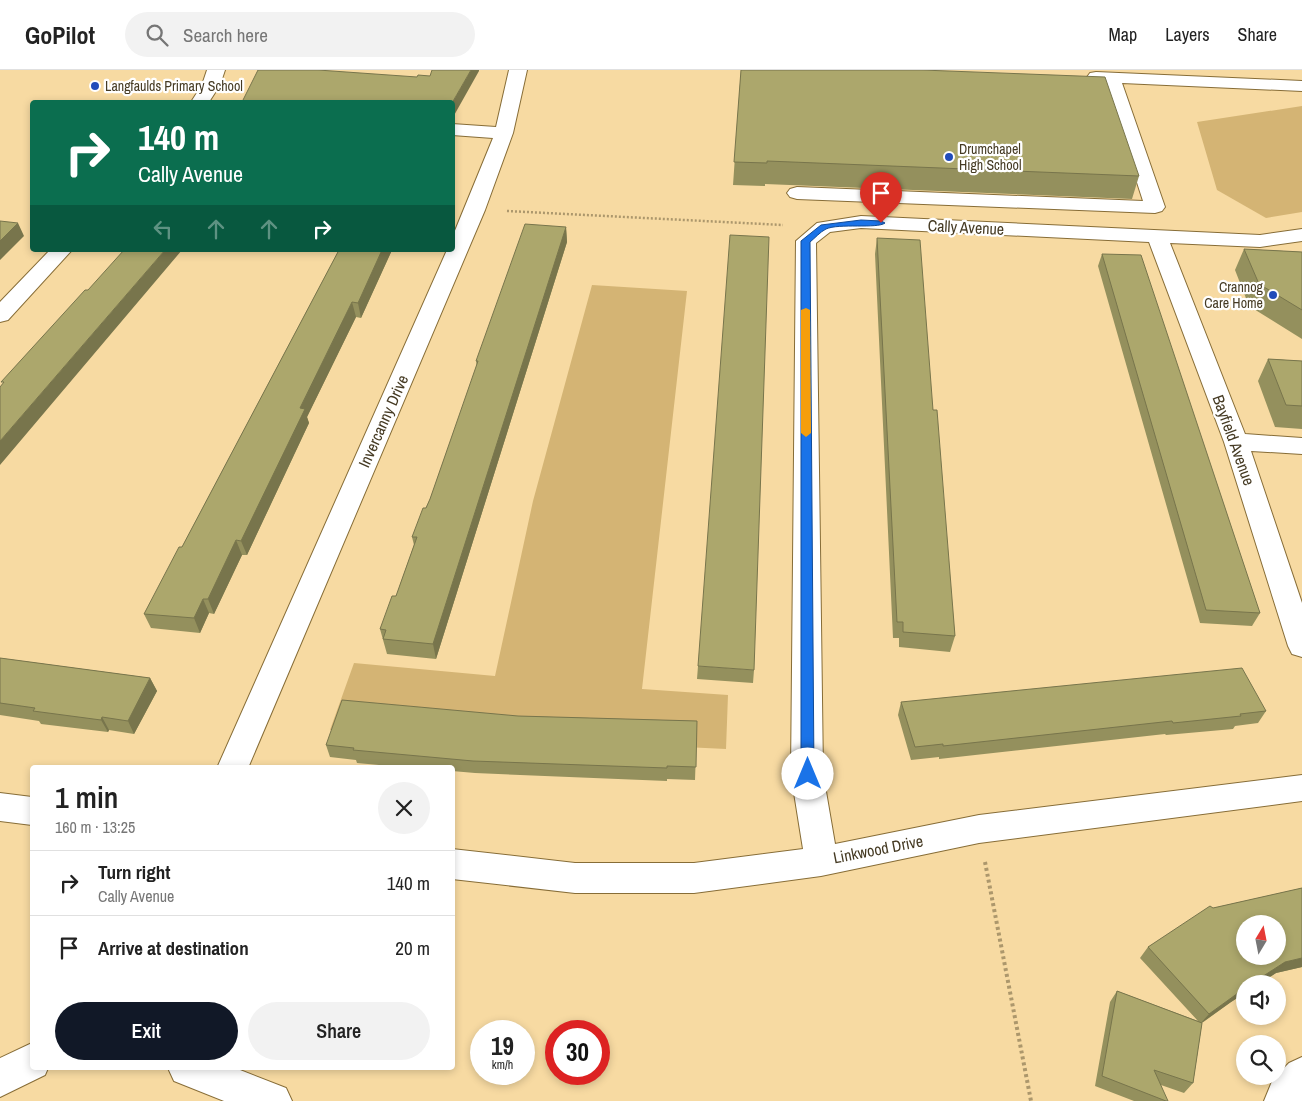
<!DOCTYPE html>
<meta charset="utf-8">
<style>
:root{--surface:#fff;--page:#f2f2f2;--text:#222;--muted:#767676;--line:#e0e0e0;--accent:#111827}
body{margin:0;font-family:"Archivo Narrow",sans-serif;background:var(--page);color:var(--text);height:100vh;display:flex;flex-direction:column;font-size:19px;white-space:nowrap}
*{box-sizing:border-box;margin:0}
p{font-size:16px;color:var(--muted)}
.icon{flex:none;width:28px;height:28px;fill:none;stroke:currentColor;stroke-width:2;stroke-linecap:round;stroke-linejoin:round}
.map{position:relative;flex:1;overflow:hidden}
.panel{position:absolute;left:30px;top:695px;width:425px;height:305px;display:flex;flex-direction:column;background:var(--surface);border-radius:5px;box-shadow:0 2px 8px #0003}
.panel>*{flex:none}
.banner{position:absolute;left:30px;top:30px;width:425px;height:152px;border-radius:5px;box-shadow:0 2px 8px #0003;background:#0b6e4f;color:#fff;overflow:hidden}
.needle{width:32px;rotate:10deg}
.fabs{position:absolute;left:1236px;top:845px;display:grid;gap:10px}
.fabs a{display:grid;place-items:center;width:50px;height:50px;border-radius:50%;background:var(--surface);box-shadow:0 2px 8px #0003;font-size:25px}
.speed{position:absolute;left:470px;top:950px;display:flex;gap:10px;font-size:25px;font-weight:700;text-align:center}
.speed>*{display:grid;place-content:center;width:65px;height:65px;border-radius:50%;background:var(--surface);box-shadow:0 2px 8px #0003;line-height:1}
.speed small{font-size:12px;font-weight:400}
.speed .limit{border:8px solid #d22;background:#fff;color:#111}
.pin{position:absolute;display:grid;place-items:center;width:42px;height:42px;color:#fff;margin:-51px -21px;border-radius:50% 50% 50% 0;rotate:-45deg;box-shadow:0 0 5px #0007}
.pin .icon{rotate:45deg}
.me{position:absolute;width:55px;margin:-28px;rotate:0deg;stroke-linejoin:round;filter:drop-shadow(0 0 4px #0008)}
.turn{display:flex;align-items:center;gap:18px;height:105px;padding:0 25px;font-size:22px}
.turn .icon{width:65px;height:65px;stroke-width:2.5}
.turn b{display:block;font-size:35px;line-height:42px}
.lanes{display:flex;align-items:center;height:48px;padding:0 25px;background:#0003;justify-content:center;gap:25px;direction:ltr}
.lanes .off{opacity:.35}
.round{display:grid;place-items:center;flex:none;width:52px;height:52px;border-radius:26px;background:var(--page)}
.summary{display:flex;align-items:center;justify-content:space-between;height:85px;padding:0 25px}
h1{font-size:30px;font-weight:600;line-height:38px}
.primary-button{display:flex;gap:10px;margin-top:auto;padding:10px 25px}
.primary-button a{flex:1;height:58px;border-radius:30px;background:var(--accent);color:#fff;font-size:20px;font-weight:600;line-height:58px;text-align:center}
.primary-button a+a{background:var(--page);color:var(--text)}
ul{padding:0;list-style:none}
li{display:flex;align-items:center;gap:15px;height:65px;padding:0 25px;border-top:1px solid var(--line)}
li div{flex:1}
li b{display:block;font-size:19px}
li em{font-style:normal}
header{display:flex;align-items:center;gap:30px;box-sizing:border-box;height:70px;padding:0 25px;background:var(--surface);border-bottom:1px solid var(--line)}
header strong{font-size:24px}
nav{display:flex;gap:28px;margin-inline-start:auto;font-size:18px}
.search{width:350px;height:45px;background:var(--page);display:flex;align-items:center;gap:12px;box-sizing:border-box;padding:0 18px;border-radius:28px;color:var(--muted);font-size:19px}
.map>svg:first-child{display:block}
</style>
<header>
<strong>GoPilot</strong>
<div class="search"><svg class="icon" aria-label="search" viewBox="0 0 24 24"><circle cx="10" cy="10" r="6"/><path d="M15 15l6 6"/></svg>Search here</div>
<nav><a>Map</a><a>Layers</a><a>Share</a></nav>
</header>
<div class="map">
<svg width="1302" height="1031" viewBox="0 0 1302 1031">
<rect width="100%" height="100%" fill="#f7daa2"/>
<path fill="#d4b474" d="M1302,36V142L1266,148L1217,120L1197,52Z
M592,215L687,221L642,619L728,625L726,679L330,660L354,593L495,606L533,431Z"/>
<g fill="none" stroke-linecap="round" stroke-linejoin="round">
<defs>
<path id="minor" d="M207,0H225L220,15L209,32H191L202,15Z
M509,0H527L513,63L485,140L248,698H217L447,180H452V168L493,68L452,65V54L496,57Z
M1096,2L1302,11V21L1122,13L1165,137L1162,141L1155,143L797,129L790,127L787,123L790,119L797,117L1143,131L1105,13L1090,11L1087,7L1090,3Z
M861,146L1260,165L1302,159V171L1260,177L1170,173L1245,364L1302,368V384L1251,381L1302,533V587L1292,584L1288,576L1224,372L1149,172L861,158L830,162L816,173L823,704L835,774L979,745L1302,705V731L979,773L821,806L694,823H575L452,809V779L575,793H694L803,779L791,704L796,171L817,153Z
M50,180H72L8,250L0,252V232Z
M0,723L32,727V755L0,751Z
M32,973V998H48L45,1005L0,1027V988Z
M1302,987V1031H1264L1273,1009L1278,1006V1004L1289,993Z
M168,998H235L286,1018L292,1031H224L174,1011Z"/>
</defs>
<use href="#minor" stroke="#876d37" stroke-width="2"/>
<path stroke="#ac976c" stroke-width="2.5" stroke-dasharray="2 2" stroke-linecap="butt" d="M507,141L783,155"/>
<path stroke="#ac976c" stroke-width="4" stroke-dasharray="3 3" stroke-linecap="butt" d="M985,792L1031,1031"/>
<use href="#minor" fill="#fff" fill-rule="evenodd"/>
</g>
<path fill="#94905d" d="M741,0L1139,106L1132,129L765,114V116L733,115Z
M566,157L567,172L436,589L387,584L380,559L396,526L414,475L412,467L430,429L477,297L476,291Z
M877,168L933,340L955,566L950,582L899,577V568H893L875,184Z
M1244,179L1302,182V269L1249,236L1235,200Z
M339,180H392L361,248L356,247L307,347L309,353L247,485H242L214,544L209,543L200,563L151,558L144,544L182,477Z
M1102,184L1260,543L1252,556L1200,553L1098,196Z
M1268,289L1302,291V359L1275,357L1258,311Z
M0,588L150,608L157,621L134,664L109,660L108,662L41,654L39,651L0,645Z
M698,596L754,600L753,613L697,609Z
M901,632L1266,641L1258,653L1235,656L1233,659L1166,665L1165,664L939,689V687L911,690L898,645Z
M518,646L697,651L695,710L667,709V711L475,703L452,701V698H412L357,693L356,690L330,687L326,675Z
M1302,818V897L1276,903L1231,932L1202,953L1193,1013L1184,1023L1161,1015L1166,1031H1134L1095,1016L1110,932L1117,921L1198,951L1140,888L1148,877L1213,838Z"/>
<path fill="#78754c" d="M471,0H479V1L452,49V33Z
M18,153L24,166L0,190V171Z
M566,157L567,172L436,589L433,574Z
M165,180H182L0,395V371Z
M382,180H392L361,248L358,233Z
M352,232L356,247L307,347L309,353L247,485L241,471L300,338Z
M236,470L242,485L214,544L208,529Z
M203,529L209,543L200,563L194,548Z
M150,608L157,621L134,664L128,651Z
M102,647L109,660L108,662L101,650Z
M1302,888V897L1276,903L1259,914H1251L1285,892Z
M1245,918V923L1231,932L1200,954L1209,944Z"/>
<path fill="#aca76c" stroke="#78754c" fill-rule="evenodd" d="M258,0H318L417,7L418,5L430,6L432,0H471L452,33L242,32Z
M741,0H922L1105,7L1139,106L767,91V93L734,92Z
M0,151L18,153L0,171Z
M525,154L566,157L433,574L383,569L386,560L380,559L392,526H396L417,467H412L423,438H426L430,429L478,291H476Z
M730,165L769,167L754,600L698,596Z
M877,168L920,170L933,340H937L955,566L903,562V552H897Z
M1244,179L1302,182V240L1259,214Z
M124,180H165L0,371V317L4,312H1L85,220H88Z
M339,180H382L358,233L352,232L300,338L305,339L241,471L236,470L208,529H203L194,548L144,544L179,477H182Z
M1102,184L1141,185L1260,543L1206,540Z
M1268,289L1302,291V336L1286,335Z
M0,588L150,608L128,651L102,647L101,650L33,641L35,638L0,633Z
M1242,598L1266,641L1240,644L1241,646L1173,653L1172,651L943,676V674L915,677L901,632Z
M342,630L518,646L697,651L696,697L667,696V698L473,691L353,680L354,678L326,675Z
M1302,818V888L1285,892L1251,914H1245V918L1209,944L1148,877L1210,836L1213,838ZM1245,854H1278V886H1245Z
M1117,921L1202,953L1193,1013L1154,1000L1168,1031H1166L1102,1006Z"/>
<path fill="#1a73e8" stroke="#114b97" d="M861,150L881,151L885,153C877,159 839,153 826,159C820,162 815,168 810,172L814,704L812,708L808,710L803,708L801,704V171L821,155Z"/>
<path fill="#f59e0b" d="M806,238L810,240L811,363L806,367L801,363V240Z"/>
<g fill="#214cba" stroke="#fff" stroke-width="2">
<circle cx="95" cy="16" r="5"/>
<circle cx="949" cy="87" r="5"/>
<circle cx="1273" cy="225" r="5"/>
</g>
<g text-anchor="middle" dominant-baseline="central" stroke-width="4.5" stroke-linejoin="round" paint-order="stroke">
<g font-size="14" fill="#453a23" stroke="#fff" text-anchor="start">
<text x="105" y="16">Langfaulds Primary School</text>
<text x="959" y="79">Drumchapel<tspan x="959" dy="16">High School</tspan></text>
<text x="1263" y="217" text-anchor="end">Crannog<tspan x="1263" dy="16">Care Home</tspan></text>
</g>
<g font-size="16" fill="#453a23" stroke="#fff">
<text transform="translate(966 157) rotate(3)">Cally Avenue</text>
<text transform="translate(383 351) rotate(-66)">Invercanny Drive</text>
<text transform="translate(1234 370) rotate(70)">Bayfield Avenue</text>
<text transform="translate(878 779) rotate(-11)">Linkwood Drive</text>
</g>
</g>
</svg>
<div class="fabs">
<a><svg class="needle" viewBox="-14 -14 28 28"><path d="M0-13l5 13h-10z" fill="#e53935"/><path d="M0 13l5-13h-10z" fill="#767676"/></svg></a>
<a><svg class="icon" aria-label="sound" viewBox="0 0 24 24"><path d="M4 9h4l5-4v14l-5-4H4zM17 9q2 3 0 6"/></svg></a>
<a><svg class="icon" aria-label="search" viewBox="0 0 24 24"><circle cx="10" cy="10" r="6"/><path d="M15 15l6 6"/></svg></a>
</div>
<div class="speed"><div>19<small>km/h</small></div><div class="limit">30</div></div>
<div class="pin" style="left:881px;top:153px;background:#d93025"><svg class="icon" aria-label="arrive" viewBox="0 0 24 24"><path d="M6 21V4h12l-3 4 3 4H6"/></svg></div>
<svg class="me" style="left:808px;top:704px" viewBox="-20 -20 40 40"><circle r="19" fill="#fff"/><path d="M0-13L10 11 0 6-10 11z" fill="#1a73e8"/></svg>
<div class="banner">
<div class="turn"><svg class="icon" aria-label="right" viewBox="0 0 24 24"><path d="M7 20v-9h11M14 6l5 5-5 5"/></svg><div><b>140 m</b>Cally Avenue</div></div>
<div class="lanes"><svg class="icon off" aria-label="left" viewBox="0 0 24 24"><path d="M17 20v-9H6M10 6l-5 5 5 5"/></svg><svg class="icon off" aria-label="ahead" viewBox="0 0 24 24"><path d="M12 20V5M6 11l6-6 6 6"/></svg><svg class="icon off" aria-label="ahead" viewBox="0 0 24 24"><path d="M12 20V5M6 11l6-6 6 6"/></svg><svg class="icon" aria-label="right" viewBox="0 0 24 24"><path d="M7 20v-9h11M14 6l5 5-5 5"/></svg></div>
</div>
<section class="panel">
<div class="summary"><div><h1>1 min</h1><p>160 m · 13:25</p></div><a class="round"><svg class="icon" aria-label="close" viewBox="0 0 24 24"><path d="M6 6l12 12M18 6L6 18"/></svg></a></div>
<ul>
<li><svg class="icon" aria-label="right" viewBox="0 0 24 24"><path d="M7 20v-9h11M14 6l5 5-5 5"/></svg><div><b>Turn right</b><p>Cally Avenue</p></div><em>140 m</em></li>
<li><svg class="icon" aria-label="arrive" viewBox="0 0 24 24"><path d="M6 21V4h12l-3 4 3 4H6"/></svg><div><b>Arrive at destination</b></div><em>20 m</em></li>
</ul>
<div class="primary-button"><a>Exit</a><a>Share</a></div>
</section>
</div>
